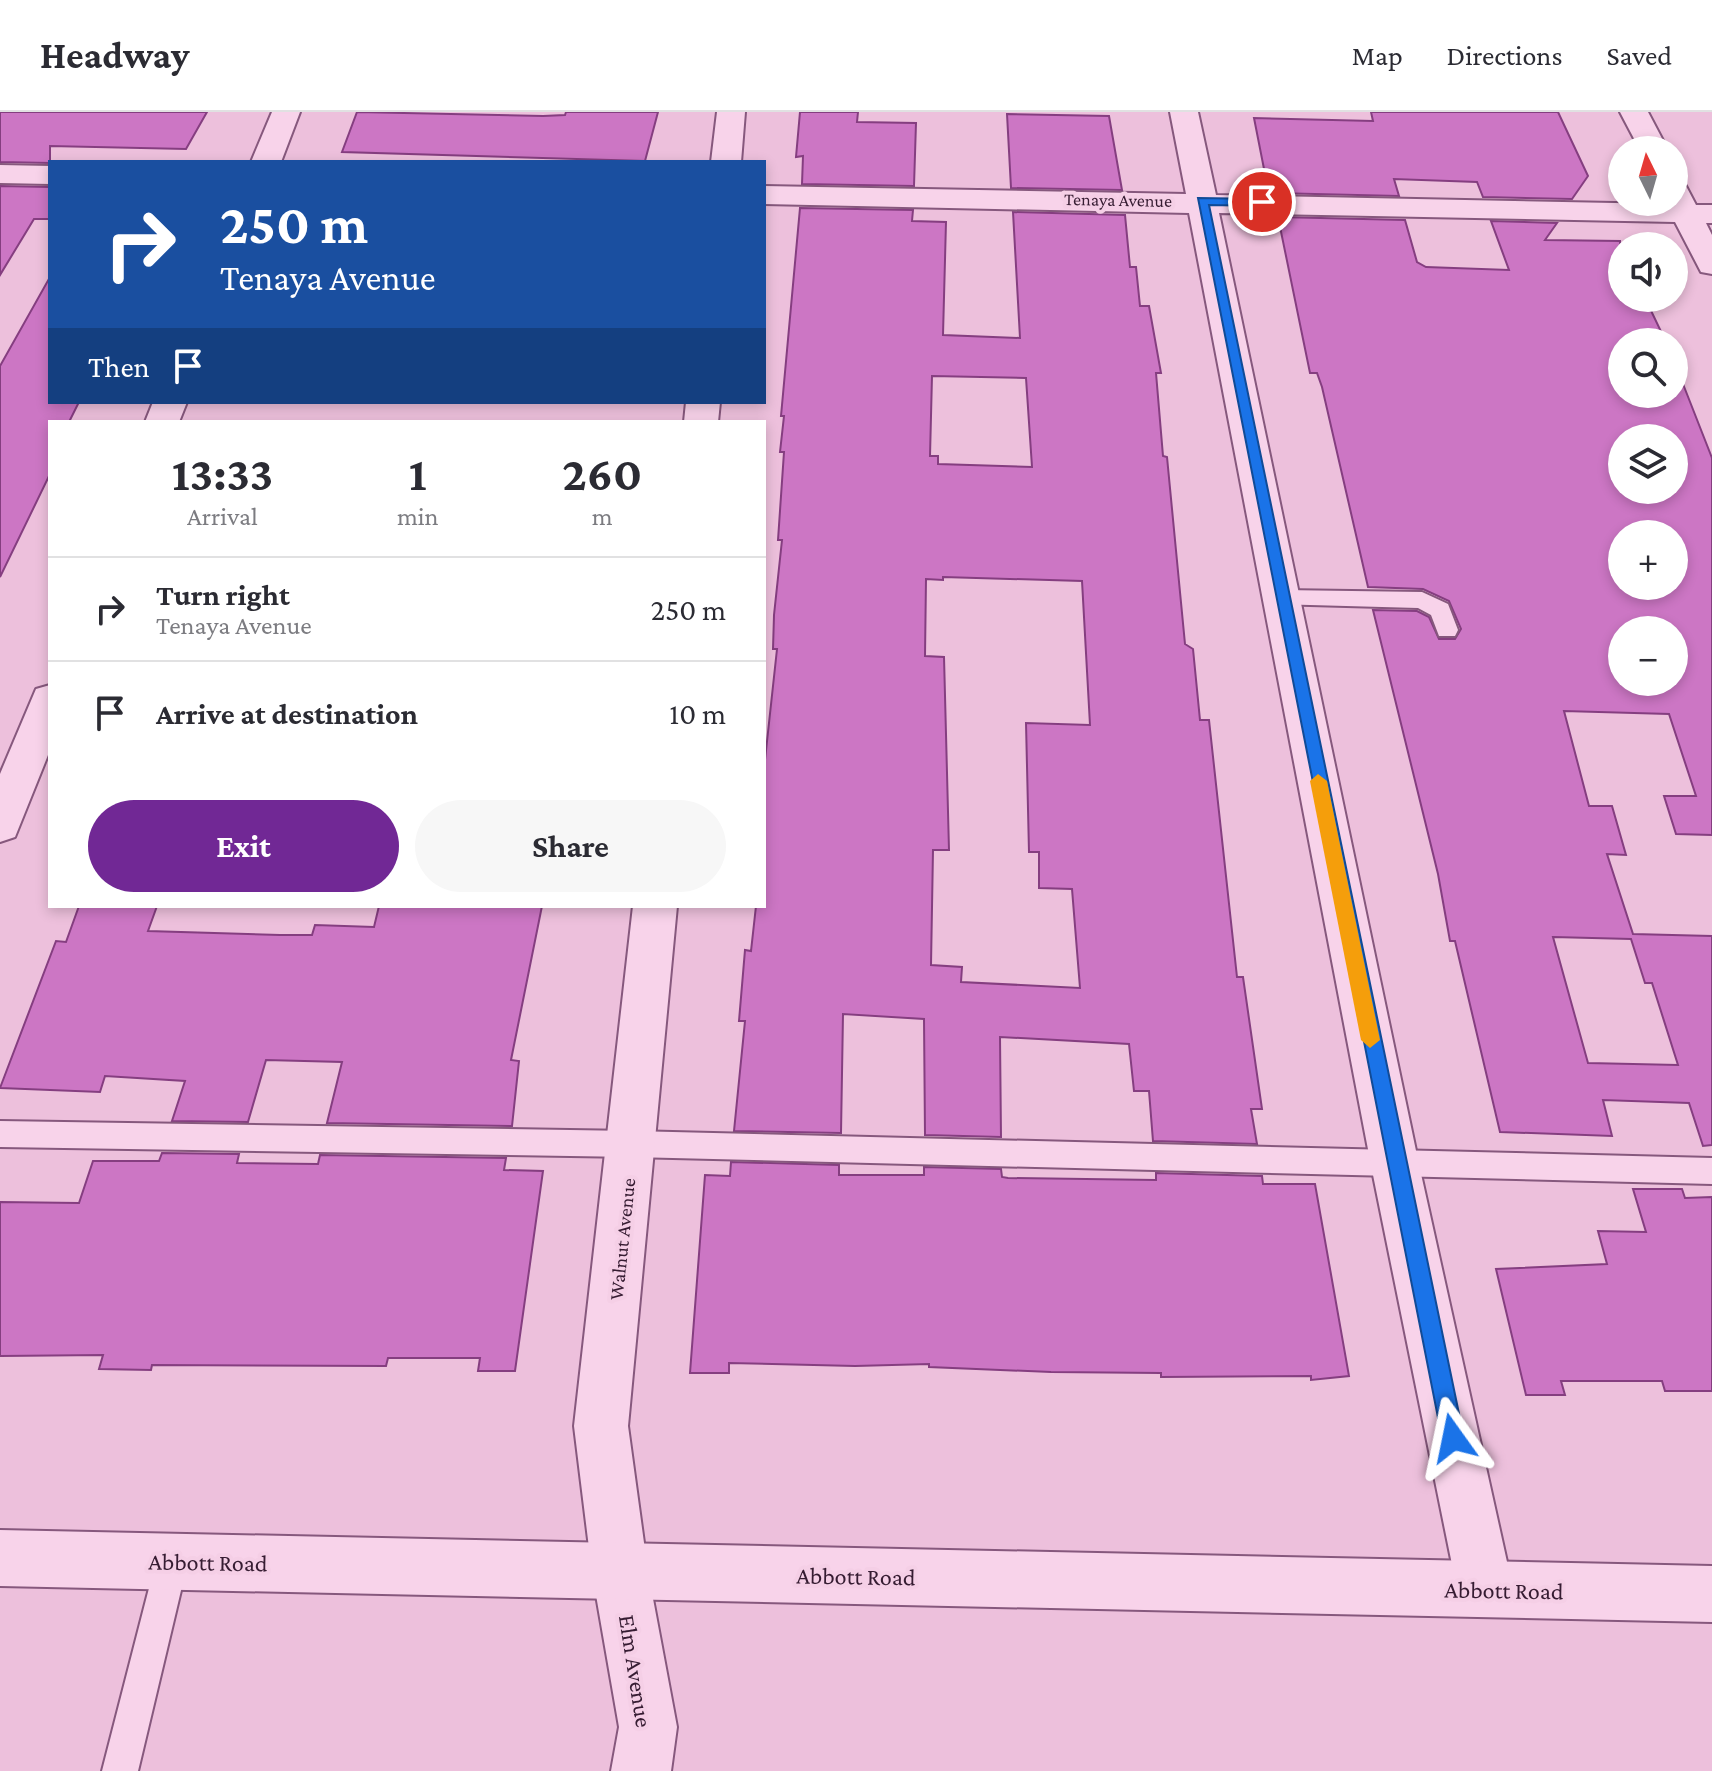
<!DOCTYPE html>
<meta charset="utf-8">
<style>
:root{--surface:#fff;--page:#f7f7f7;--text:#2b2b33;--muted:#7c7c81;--line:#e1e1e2;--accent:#712895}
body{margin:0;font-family:"Crimson Pro",serif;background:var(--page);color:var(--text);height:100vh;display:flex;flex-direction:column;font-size:30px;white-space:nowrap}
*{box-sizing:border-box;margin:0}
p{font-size:26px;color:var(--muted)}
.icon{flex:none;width:44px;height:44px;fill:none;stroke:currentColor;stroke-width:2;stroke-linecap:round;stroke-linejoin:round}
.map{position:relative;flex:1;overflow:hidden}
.drawer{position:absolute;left:48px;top:308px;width:718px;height:488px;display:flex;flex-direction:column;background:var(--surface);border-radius:0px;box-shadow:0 4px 12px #0003}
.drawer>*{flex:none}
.top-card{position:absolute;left:48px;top:48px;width:718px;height:244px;border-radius:0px;box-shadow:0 4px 12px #0003;background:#1a4fa0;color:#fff;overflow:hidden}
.needle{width:52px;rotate:355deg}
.buttons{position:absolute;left:1608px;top:24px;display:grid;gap:16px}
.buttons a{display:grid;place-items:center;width:80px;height:80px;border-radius:50%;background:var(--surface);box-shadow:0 4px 12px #0003;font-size:40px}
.pin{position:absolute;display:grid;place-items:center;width:68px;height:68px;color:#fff;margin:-34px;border:4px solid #fff;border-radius:50%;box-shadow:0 2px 8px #0007}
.me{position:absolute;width:88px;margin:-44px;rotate:348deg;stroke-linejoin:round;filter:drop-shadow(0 0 6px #0008)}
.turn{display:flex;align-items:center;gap:28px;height:168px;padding:0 40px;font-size:36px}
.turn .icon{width:104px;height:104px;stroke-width:2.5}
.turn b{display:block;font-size:56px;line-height:68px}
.then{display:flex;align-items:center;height:76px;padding:0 40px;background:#0003;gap:16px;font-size:30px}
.eta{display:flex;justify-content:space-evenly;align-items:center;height:136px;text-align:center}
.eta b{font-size:48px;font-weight:700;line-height:56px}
.primary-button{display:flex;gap:16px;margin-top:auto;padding:16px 40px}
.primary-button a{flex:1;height:92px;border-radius:48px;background:var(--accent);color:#fff;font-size:32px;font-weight:700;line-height:92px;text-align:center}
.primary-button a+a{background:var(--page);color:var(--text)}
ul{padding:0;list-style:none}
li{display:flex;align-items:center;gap:24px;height:104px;padding:0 40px;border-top:2px solid var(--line)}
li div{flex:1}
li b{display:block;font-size:30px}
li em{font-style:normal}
header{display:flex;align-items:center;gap:48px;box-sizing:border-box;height:112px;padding:0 40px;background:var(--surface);border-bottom:2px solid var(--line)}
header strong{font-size:38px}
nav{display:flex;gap:44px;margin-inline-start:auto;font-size:28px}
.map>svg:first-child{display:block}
</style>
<header>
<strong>Headway</strong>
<nav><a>Map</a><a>Directions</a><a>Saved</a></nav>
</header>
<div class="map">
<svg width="1712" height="1659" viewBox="0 0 1712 1659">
<rect width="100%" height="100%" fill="#edc0dc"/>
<path fill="#cc76c4" stroke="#853e80" stroke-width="2" fill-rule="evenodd" d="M0,0H207L186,37L50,34V51L0,50Z
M357,0L543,4L565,3L566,0H658L645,49L342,40Z
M800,0H858L857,10L916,11L914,74L802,72L803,44L796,45Z
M1371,0H1558L1588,64L1572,87L1483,85L1477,70L1394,67L1399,84L1273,81L1270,62H1265L1254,6L1373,9Z
M1007,2L1109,4L1122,78L1011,76Z
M0,74L50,75V107H34L0,163Z
M800,96L913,98L912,109L946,110L943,223L1020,226L1013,100L1125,103L1130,155H1136L1140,194H1149L1161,261H1156L1163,344L1167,345L1185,532L1193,537L1200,608H1209L1237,865H1243L1262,997H1251L1257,1032L1153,1029L1149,979H1134L1129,932L1000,925L1001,1025L925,1023L924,907L843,902L841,1021L734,1019L745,909H739L745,838L751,839L756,794H764V657L777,537H773L774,503L782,428H778L784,340H780L784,304H781ZM932,264L1026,266L1032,355L938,352V344H930ZM943,465L1082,469L1090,613L1026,611L1029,740H1039V776L1072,777L1080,876L961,870L962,855L931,853L933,738H949L944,545L925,544L926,467L943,468Z
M1278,105L1405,108L1417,150L1426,155L1509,158L1491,109L1557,111L1545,128L1620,129L1622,186H1645L1666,230H1622V282H1674V249L1712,346V723L1676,722L1664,684H1696L1669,602L1564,599L1589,694H1612L1626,743L1607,742L1633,822L1712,824V1033L1703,1034L1689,991L1603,988L1612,1024L1500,1020L1455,829H1450L1438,762L1373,498L1417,499L1429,505L1439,527H1455L1461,517L1449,489L1423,477L1368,475L1322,275L1317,261H1310ZM1622,326H1674V378H1622ZM1622,422H1674V474H1622ZM1622,518H1674V570H1622ZM1553,825L1631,827L1645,871H1652L1678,953L1588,951Z
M50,165V290H79L69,310H50V362L0,465V254Z
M79,794H157L148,819L280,823H312L315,813L374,815L379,794H542L511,948L519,949L512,1014L327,1011L342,950L266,948L248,1010L172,1009L185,969L105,964L100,980L0,976L56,829L66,830Z
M162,1041L239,1042L237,1051L318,1052L320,1043L506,1046L504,1058L543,1059L515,1259H478L480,1246H388L386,1254L152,1253L151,1258L99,1257L103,1243L0,1244V1090L79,1091L93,1049H159Z
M731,1050L839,1053V1063H924V1055L1001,1057L1002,1065L1008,1066L1156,1068V1061L1262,1064L1263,1072H1315L1349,1264L1311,1268V1264L1161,1265V1261L1051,1260L929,1255V1252L855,1254L729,1251V1261H690L705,1063L730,1064Z
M1633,1077H1682L1685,1086L1712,1085V1279H1665L1662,1269H1561L1565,1283H1526L1496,1157L1607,1152L1598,1119L1646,1120Z"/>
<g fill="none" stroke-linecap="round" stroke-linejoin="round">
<defs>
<path id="service" d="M1282,478L1422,480L1448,492L1458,518L1455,524H1439L1431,503L1418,496L1274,492L1271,486L1274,480Z
M0,1009L632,1019L1712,1046V1072L632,1045L0,1035Z
M172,1433L184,1437L188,1449L138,1659H102L156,1449L160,1437Z"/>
<path id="minor" d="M272,0H300L281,50H251Z
M717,0H745L741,50H711Z
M1170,0H1198L1216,83L1666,92L1674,90L1675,71L1686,74L1696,93H1712V111H1706L1712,123V162L1701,160L1675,110L1219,101L1419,1053L1513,1477L1505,1497L1485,1505L1465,1497L1457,1477L1371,1053L1189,101L764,92V74L1186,82Z
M1620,0H1648L1668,38H1640Z
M0,53L50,54V72L0,71Z
M153,290H187L179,310H145Z
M686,290H720L718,310H684Z
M50,573V638L15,725L0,730V662L36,577Z
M633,794H677L628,1314L648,1460L677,1615L671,1659H611L619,1615L592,1460L574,1314Z"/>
<path id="tertiary" d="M0,1418L1712,1454V1510L0,1474Z"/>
</defs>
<use href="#service" stroke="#86587d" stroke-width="4"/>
<use href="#minor" stroke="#86587d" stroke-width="4"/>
<use href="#tertiary" stroke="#86587d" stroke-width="4"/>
<use href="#service" fill="#f8d3ea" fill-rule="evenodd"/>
<use href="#minor" fill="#f8d3ea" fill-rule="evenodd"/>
<use href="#tertiary" fill="#f8d3ea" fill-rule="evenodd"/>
</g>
<path fill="#1a73e8" stroke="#114b97" stroke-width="2" d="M1198,86L1262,87L1269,90L1262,94L1209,93L1464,1326L1461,1333L1453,1337L1445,1333L1442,1326Z"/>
<path fill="#f59e0b" d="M1318,662L1327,669L1380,928L1370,936L1361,928L1310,669Z"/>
<g text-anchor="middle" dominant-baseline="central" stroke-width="8" stroke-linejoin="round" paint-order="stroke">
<g font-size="18" fill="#361c32" stroke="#f5cfe6">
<text transform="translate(1118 88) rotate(1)">Tenaya Avenue</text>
</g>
<g font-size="20" fill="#361c32" stroke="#f5cfe6">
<text transform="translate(622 1127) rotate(-84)">Walnut Avenue</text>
</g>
<g font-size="24" fill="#361c32" stroke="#f5cfe6">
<text transform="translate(208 1450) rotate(1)">Abbott Road</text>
<text transform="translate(856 1464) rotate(1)">Abbott Road</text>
<text transform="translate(1504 1478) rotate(1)">Abbott Road</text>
<text transform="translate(636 1559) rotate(81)">Elm Avenue</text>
</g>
</g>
</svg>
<div class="buttons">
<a><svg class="needle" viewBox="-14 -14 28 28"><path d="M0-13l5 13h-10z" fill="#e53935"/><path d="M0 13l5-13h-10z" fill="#7c7c81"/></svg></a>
<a><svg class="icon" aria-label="sound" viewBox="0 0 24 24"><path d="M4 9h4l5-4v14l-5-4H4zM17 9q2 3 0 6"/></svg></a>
<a><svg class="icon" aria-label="search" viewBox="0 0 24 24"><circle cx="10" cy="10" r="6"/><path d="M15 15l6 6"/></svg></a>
<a><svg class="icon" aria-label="layers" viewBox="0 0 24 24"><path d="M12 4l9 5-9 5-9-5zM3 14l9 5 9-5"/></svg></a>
<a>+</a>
<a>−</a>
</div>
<div class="pin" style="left:1262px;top:90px;background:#d93025"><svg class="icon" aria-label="arrive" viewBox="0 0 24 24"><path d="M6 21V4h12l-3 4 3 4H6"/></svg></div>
<svg class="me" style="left:1453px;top:1326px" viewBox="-20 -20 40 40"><path d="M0-17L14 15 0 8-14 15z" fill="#1a73e8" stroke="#fff" stroke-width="4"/></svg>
<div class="top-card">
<div class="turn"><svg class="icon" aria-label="right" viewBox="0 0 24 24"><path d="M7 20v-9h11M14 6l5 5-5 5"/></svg><div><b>250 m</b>Tenaya Avenue</div></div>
<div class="then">Then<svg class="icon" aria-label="arrive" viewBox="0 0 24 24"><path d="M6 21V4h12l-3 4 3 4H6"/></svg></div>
</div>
<section class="drawer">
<div class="eta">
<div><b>13:33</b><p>Arrival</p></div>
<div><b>1</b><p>min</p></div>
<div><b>260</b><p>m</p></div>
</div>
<ul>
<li><svg class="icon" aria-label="right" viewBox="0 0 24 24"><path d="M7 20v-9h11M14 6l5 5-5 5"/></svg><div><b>Turn right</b><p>Tenaya Avenue</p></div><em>250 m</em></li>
<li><svg class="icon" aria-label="arrive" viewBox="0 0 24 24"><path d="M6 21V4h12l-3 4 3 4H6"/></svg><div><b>Arrive at destination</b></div><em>10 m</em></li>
</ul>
<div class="primary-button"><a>Exit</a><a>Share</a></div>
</section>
</div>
